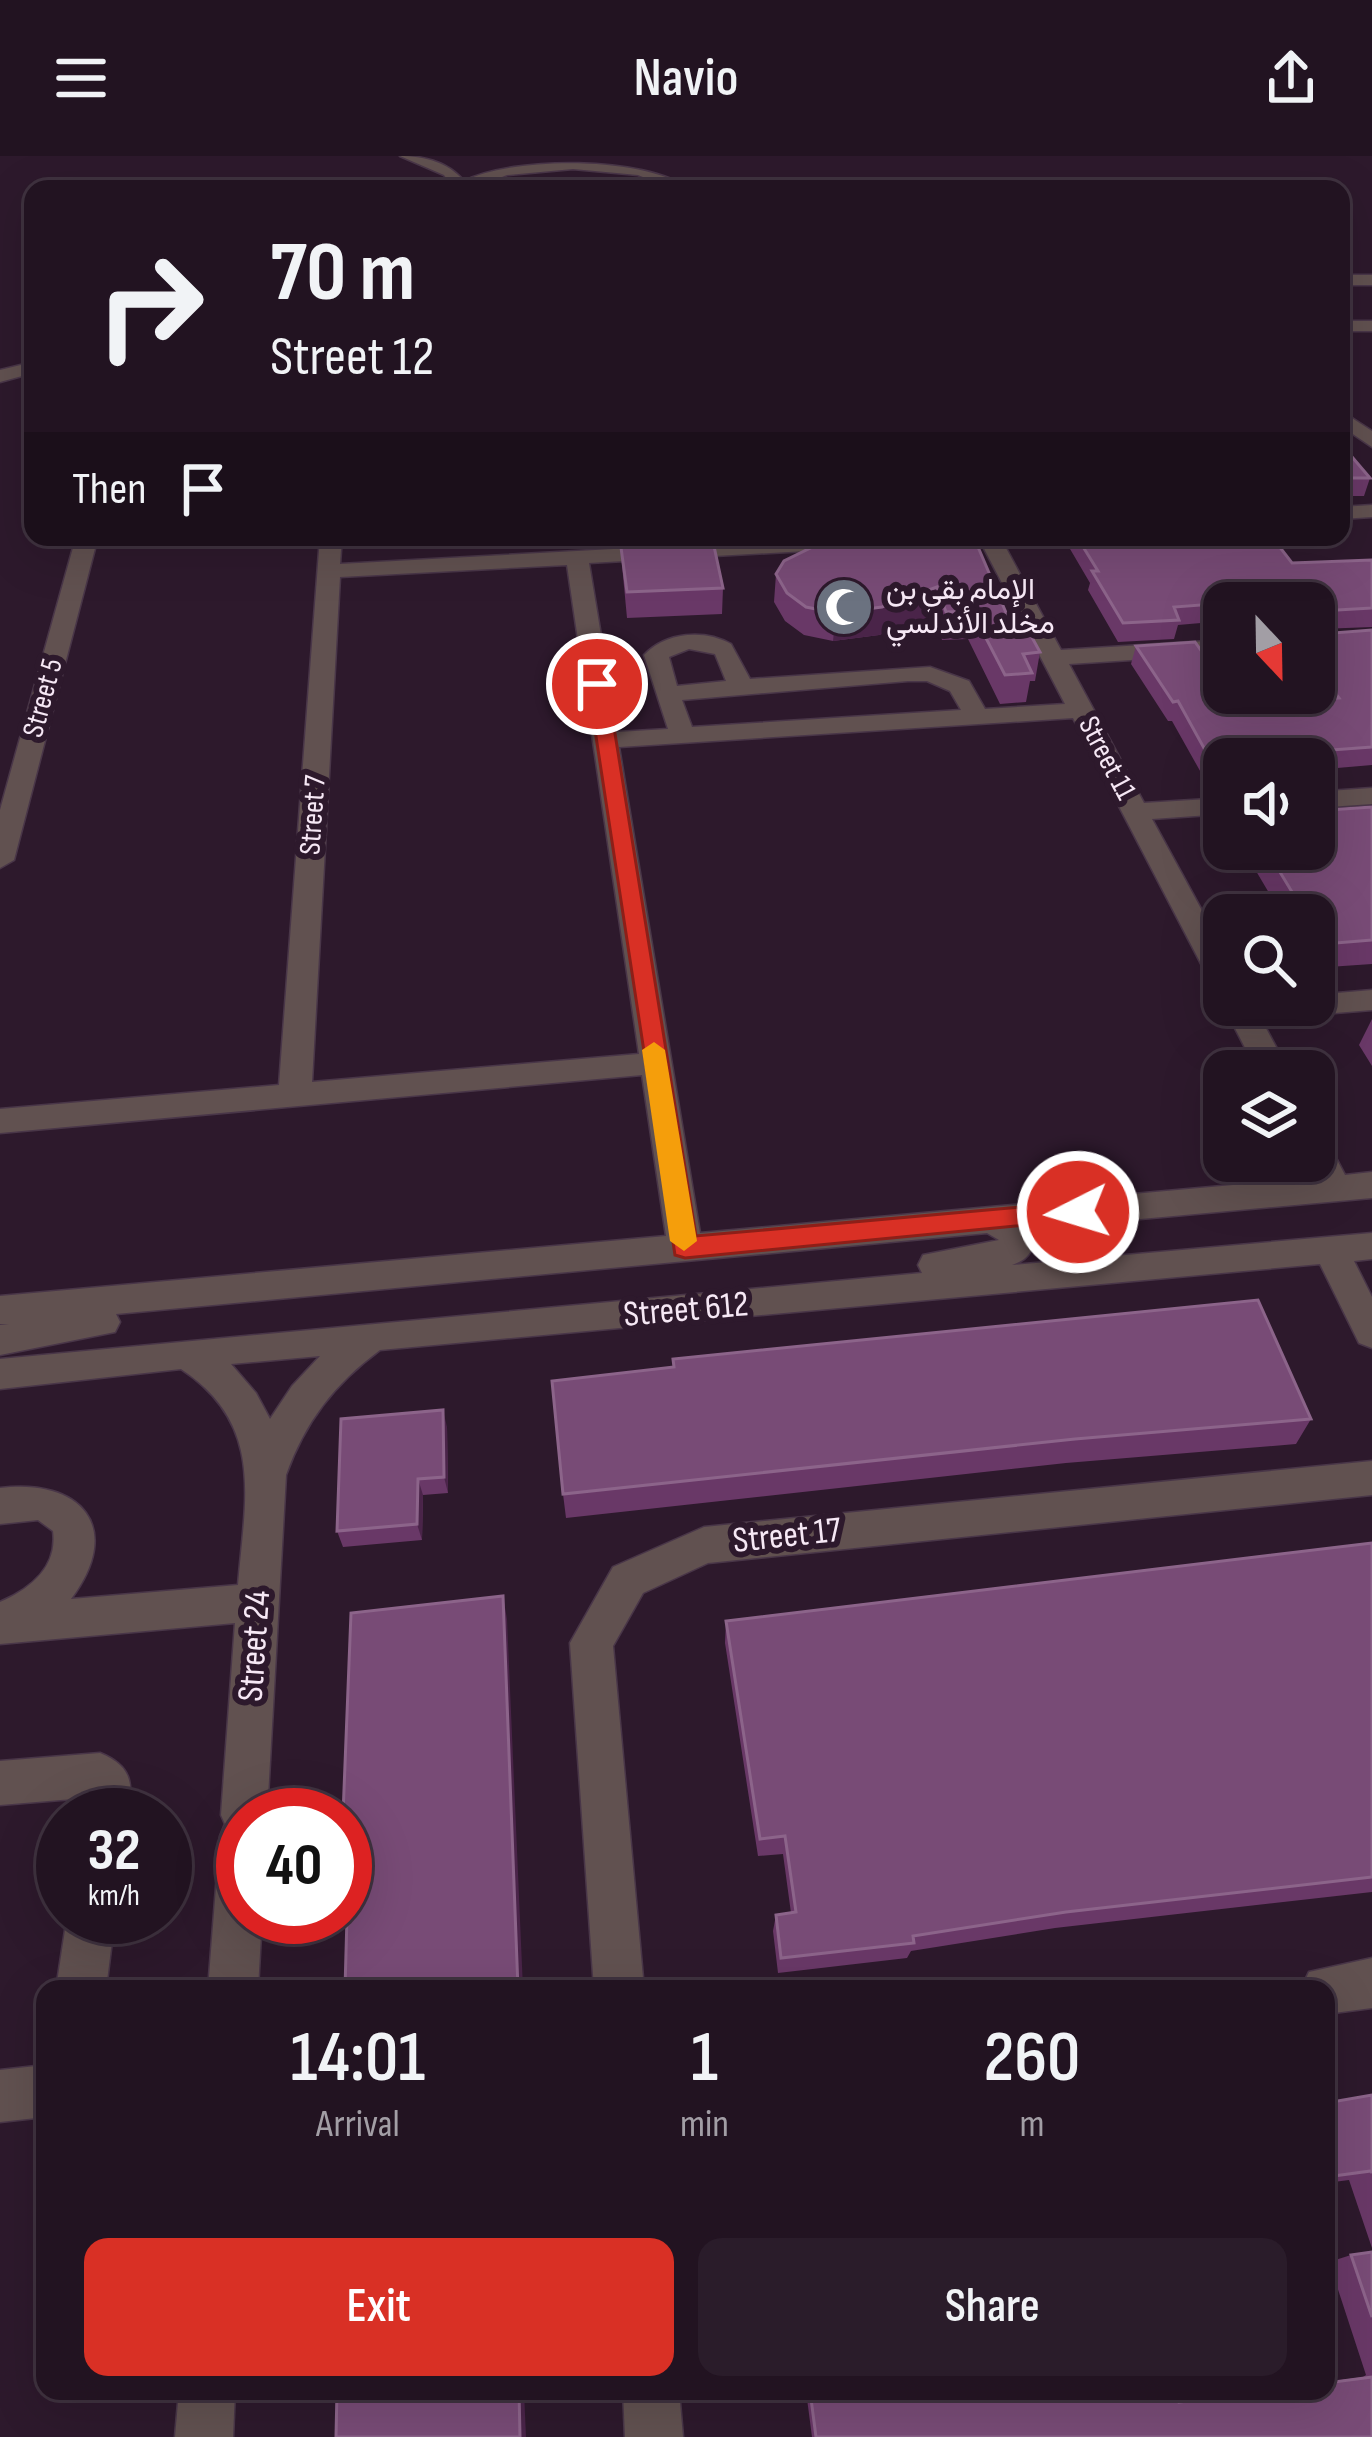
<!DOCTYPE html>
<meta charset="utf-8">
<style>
:root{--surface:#221321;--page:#2a1c2a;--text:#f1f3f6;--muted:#a29ea5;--line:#3f323f;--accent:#d93025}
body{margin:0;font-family:"Sofia Sans Condensed",Vazirmatn,sans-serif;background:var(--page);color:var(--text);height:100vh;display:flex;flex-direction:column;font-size:45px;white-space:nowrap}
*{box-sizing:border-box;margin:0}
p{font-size:39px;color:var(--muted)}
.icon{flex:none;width:66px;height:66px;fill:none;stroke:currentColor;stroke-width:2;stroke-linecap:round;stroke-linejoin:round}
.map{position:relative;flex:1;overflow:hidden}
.drawer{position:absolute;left:36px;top:1824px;width:1299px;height:420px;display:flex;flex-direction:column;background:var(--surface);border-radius:24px;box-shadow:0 12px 48px #0002,0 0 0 3px var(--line)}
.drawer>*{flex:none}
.banner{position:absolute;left:24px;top:24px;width:1326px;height:366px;border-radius:24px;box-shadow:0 12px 48px #0002,0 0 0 3px var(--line);background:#221321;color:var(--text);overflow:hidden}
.needle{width:78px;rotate:158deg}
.fabs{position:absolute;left:1203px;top:426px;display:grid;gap:24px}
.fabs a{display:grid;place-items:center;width:132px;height:132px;border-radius:24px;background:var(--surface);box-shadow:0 12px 48px #0002,0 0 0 3px var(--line);font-size:60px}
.speed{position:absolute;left:36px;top:1632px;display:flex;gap:24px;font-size:60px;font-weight:700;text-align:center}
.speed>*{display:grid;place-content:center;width:156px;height:156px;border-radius:50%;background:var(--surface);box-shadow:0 12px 48px #0002,0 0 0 3px var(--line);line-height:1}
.speed small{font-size:30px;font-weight:400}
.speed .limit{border:18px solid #d22;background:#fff;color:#111}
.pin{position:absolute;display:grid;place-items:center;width:102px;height:102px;color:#fff;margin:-51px;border:6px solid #fff;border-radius:50%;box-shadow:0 3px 12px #0007}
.me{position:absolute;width:132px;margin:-66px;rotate:265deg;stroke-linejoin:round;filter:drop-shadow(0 0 9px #0008)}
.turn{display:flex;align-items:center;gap:42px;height:252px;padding:0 48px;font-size:54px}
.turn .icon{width:156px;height:156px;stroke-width:2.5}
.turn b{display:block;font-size:84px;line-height:102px}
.then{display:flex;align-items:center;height:114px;padding:0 48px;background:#0003;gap:24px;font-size:45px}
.eta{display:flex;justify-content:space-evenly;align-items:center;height:204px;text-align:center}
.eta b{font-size:72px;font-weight:600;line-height:84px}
.button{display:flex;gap:24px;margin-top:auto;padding:24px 48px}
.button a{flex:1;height:138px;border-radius:24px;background:var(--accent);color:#fff;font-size:48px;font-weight:600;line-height:138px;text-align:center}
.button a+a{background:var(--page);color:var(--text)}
header{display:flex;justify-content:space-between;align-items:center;height:156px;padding:0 48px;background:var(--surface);font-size:54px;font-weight:600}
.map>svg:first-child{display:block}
</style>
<header><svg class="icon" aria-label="menu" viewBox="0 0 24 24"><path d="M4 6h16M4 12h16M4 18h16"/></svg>Navio<svg class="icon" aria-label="share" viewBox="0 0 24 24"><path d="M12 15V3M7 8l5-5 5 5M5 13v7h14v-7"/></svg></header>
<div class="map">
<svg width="1372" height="2281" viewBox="0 0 1372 2281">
<rect width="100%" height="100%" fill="#2d192c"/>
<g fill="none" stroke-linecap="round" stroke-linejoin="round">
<defs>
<path id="minor" d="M400,0C424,0 448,6 464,25C514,0 645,0 689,33H672L638,19L573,13L507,19L471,33H454L444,19Z
M1341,119H1372V129H1341Z
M1341,165H1372V175H1341Z
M33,206V217L0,226V214Z
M1341,255L1372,275V291L1341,270Z
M1372,349V361L1341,363V351Z
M76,381H98L14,704L0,712V654Z
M320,381H342L340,408L831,381H961L950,387L589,407L617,576L668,573L644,499C666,476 704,473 731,488L750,523L930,511L969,525L985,553L1065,548L978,381H1000L1061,494L1224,484V498L1069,508L1144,647L1224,642V658L1152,663L1224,795V833L1209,823L1073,562L619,591L700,1077L1312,1022L1304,1005H1314V980L1326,983L1345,1019L1372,1016V1042L1031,1073C1037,1091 1030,1103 1012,1109L1372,1077V1103L1354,1105L1372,1141V1192L1359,1187L1320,1108L380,1194C334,1228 305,1266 286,1319L267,1659H243V1761H262L258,1833H208L220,1680L225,1668L221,1659L235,1467L0,1488V1446C30,1433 58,1411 53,1375L38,1364L0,1368V1332C80,1322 125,1371 71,1443L238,1429C245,1343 265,1268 181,1213L0,1233V1203L922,1117L918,1109L923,1099L999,1084L987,1077L116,1158L120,1166L115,1176L0,1199V1169L9,1168H0V1140L666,1080L642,919L0,977V953L279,929ZM567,409L639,898L312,926L340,421ZM689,493L715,498L726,525L677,530L669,501ZM908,525H927L950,535L961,554L692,571L682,544ZM320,1200L292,1230L270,1263L256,1237L231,1208Z
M1372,632V648L1314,652V636Z
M1372,834V854L1261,863L1289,915H1257L1223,849H1314V839Z
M1372,1305V1339L708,1407L643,1437L613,1490L644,1833H594L570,1487L613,1411L704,1371Z
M100,1597C132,1610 133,1627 129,1659H83L85,1642L0,1649V1605Z
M67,1761H115L106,1833H56Z
M1372,1802V1852L1326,1858V1833H1301L1309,1816Z
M45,1909V1961L0,1966V1914Z
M179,2235H235L233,2281H175Z
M623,2235H679L683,2281H625Z"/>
</defs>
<use href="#minor" stroke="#493648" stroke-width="3"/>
<use href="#minor" fill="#615150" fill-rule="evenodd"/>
</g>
<path fill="#693867" d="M1341,288L1370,322L1364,340H1341Z
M453,381H606L454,387Z
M618,381H712L723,432L722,458L627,462L620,388H619Z
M833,381L1010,466L1040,496L1035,525H1030L1026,546L1000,548L968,483L942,484L934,459L879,479L833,485L804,479L785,465L774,446L776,418Z
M1063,381H1272L1292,407L1372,404V471L1320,473L1321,478L1372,474V609L1314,614V603H1224V621L1204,622L1172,565H1168L1131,508L1136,490L1240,550L1319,544L1314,537V447H1224V465L1178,469L1174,483L1118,486L1088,434L1090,427Z
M1372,651V808L1314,812V759H1282L1243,693H1314Z
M1372,863V910L1359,889Z
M673,1203L1311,1263L1296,1288L1066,1307L566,1362L563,1338L673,1211Z
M447,1271L448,1337L423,1339L422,1384L343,1391L337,1375Z
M1372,1387V1736L1055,1772L911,1795L907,1802L778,1817L773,1775L776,1759L791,1757L783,1698L758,1700L725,1487L726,1465Z
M1372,1939V2092L1349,2024L1326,2027V1947Z
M1372,2096V2281H812L806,2235H1176L1179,2246L1363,2221L1366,2219L1329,2106L1351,2099Z"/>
<path fill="#4a2449" d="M937,431L934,459L879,479L833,485L836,457Z
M443,1254L447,1271L448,1337L444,1321Z
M418,1323L423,1339L422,1384L417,1368Z
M503,1440L507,1463L523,1833H518Z
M519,2235H524L526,2281H520Z"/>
<path fill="#784b76" stroke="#8c648a" stroke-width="3" d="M1341,288L1370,322H1341Z
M667,381H712L723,432L627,436L620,384Z
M833,381H966L971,391H978L1010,466L1023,465L1040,496L1023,498L1032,517L1005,519L972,455L946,456L937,431L882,451L836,457L806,451L787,437L776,418L784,405Z
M1077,381H1272L1292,407L1372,404V452L1320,455L1316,459L1321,478L1372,474V591L1210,603L1178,545L1173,546L1136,490L1195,486L1224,527V537H1231L1240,550L1339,542L1314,509V447H1268L1266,444L1174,451L1179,464L1123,467L1092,415H1098Z
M1372,651V784L1324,788L1314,772V759H1306L1266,693H1314V655Z
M1258,1144L1311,1263L1075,1283L563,1338L552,1225L674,1211L673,1203Z
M443,1254L444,1321L418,1323L417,1368L337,1375L341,1263Z
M1372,1387V1721L1066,1756L913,1780L914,1787L781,1802L776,1759L796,1756L785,1680L760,1683L726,1465Z
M503,1440L518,1833H345L348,1725H345V1659H343L351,1457Z
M1372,1939V2017L1371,2015L1326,2021V1947Z
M1372,2096V2161L1351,2099Z
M1372,2221V2281H816L810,2235H1176L1179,2246L1266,2235H1326V2227Z
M337,2235H519L520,2281H336Z"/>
<path fill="#d93025" stroke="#8d1f18" stroke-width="3" d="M597,522L607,528L696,1080L1078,1046L1091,1056L1087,1063L685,1102L675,1099L588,528Z"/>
<path fill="#f59e0b" d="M654,886L665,894L697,1085L684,1095L670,1085L642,894Z"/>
<defs>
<symbol id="mosque-disc" viewBox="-11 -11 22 22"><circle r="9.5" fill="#6b7280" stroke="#2d192c"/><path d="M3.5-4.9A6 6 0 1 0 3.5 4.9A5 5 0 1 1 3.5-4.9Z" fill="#fff"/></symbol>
</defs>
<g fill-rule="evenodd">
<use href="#mosque-disc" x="811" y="418" width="66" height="66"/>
</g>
<g text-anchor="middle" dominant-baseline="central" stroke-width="12" stroke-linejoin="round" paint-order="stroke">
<g font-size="30" fill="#f6e8f5" stroke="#2d192c" text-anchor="start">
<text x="886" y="434">الإمام بقي بن<tspan x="886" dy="34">مخلد الأندلسي</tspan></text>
</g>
<g font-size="30" fill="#f6e8f5" stroke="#2d192c">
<text transform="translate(43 542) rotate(-75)">Street 5</text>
<text transform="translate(1107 602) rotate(62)">Street 11</text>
<text transform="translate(313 659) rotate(-86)">Street 7</text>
</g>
<g font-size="36" fill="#f6e8f5" stroke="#2d192c">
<text transform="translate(686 1154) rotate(-5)">Street 612</text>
<text transform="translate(787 1380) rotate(-6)">Street 17</text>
<text transform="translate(255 1490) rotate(-86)">Street 24</text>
</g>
</g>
</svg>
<div class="fabs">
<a><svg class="needle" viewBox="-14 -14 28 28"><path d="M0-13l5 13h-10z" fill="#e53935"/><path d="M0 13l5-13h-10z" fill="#a29ea5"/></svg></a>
<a><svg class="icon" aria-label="sound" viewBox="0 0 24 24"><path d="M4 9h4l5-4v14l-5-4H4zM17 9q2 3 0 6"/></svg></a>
<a><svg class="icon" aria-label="search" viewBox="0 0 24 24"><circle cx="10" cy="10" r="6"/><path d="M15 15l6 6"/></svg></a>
<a><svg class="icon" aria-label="layers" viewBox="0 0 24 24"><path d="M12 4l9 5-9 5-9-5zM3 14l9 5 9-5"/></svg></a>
</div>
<div class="speed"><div>32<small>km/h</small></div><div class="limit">40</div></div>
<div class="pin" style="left:597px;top:528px;background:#d93025"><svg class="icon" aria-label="arrive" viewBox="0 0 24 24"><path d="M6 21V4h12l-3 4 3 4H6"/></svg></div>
<svg class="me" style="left:1078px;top:1056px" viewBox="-20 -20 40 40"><circle r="17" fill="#d93025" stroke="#fff" stroke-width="3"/><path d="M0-11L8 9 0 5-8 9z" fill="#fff"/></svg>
<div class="banner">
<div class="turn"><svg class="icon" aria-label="right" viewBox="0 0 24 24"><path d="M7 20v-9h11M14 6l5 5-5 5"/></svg><div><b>70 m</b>Street 12</div></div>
<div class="then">Then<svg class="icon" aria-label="arrive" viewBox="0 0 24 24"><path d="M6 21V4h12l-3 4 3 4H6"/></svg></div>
</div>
<section class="drawer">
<div class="eta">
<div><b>14:01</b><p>Arrival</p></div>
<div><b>1</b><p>min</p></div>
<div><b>260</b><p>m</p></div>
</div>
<div class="button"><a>Exit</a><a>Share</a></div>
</section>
</div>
